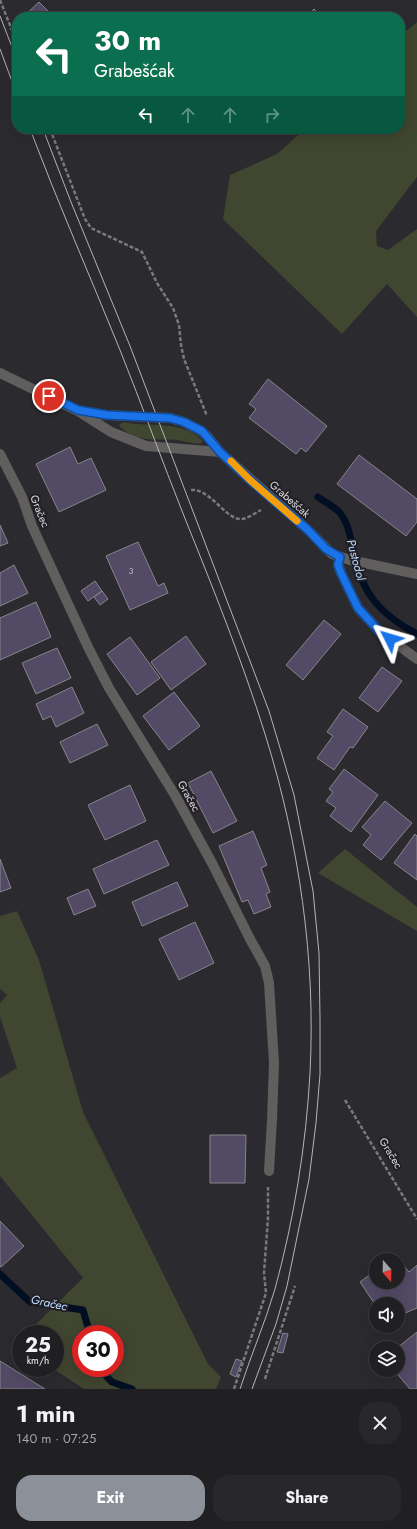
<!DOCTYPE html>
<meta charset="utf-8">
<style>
:root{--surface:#202023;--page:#28282b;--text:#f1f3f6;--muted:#a2a3a6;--line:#3d3e41;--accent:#8c9099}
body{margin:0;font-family:Jost,sans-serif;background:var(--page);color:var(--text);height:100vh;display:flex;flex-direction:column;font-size:15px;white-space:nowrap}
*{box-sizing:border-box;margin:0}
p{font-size:13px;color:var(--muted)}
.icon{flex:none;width:22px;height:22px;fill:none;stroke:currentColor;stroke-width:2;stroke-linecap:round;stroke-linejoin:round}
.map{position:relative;height:1389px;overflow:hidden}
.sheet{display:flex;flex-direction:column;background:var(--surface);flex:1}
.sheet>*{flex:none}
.top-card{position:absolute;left:12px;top:12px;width:393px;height:122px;border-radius:16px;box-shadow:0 4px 16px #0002,0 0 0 1px var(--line);background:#0b6e4f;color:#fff;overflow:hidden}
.needle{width:26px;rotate:160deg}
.fabs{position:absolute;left:369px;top:1253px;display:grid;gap:8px}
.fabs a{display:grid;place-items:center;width:36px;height:36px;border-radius:50%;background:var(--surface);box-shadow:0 4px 16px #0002,0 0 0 1px var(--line);font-size:20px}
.speed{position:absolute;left:12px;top:1325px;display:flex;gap:8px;font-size:20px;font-weight:700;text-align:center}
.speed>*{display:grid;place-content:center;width:52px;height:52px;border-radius:50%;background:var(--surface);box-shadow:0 4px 16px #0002,0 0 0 1px var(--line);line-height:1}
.speed small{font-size:10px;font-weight:400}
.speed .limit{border:6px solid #d22;background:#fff;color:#111}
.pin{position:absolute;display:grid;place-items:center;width:34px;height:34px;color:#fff;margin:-17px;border:2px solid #fff;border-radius:50%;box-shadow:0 1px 4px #0007}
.me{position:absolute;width:44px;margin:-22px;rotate:310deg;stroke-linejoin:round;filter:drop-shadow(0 0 3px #0008)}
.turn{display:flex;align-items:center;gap:14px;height:84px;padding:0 16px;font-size:18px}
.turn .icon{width:52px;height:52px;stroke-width:2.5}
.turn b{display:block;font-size:28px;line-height:34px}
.lanes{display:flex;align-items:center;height:38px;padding:0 16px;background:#0003;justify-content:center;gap:20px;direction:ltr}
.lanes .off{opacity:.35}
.round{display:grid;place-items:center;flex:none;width:42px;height:42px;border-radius:16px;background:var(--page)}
.headline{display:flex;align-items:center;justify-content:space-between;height:68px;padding:0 16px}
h1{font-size:24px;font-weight:700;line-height:30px}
.cta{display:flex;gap:8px;margin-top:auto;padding:8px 16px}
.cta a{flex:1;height:46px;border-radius:16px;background:var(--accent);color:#fff;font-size:16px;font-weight:700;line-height:46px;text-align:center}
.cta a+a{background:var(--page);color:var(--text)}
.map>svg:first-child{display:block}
</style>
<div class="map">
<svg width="417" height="1389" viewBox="0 0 417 1389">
<rect width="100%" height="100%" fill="#2b2a2f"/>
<path fill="#40462f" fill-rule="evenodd" d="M417,22V177L376,231L377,246L388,250L417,229V317L387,284L342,334L223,219L230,175L277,154L305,129H400V36Z
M123,422C151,428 179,419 202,440V443C194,445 185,441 177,440C156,438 148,443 128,433C124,430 121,429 119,425Z
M345,849L417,907V931L318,873Z
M17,911L39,960L83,1112L208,1364L221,1377L216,1389H84L52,1368H55V1334H26L83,1278L0,1176V1078L17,1068L0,1017V1003L7,995L0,989V916ZM81,1334H115V1368H81Z"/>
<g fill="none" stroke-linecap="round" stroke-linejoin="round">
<path stroke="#020f23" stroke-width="7" d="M318,497C325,502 335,507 340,513C349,524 351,540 354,554C362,594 381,615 417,634
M0,1274L30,1302L83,1310L90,1334
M98,1368L112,1382L132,1389"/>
</g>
<path fill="#534a66" stroke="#87858b" d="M39,2L52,15L49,17H23Z
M314,9L321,17H306Z
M268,379L327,426L306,452L301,448L296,454L249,418L256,409L249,404Z
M70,447L78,464L91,458L106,490L59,512L36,464Z
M359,455L417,499V522L406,536L337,484Z
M0,525L8,543L0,546Z
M138,542L158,586L164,583L168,593L130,610L106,556Z
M14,565L28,593L0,606V573Z
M95,581L102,591L88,601L81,591Z
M102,591L108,599L100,605L94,597Z
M36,602L51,637L0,660V617V618Z
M324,620L341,634L303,680L286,665Z
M186,636L206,664L171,690L151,662Z
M130,637L160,678L137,695L107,654Z
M57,648L71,678L36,694L22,663Z
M382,667L402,681L378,712L359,698Z
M72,687L84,713L56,727L51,716L43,720L36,704Z
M174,692L200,726L169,750L143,716Z
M343,709L368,727L353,748L350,747L334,770L317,758L333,736L327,732Z
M97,724L108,745L70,763L60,742Z
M344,769L378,795L351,832L330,816L336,808L326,801L333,792L329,789Z
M211,771L237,821L213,833L188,783Z
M130,785L146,821L105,840L88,805Z
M385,801L412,823L381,860L363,845L371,835L362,827Z
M253,831L267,865L261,868L270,892L266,894L271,907L254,914L248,900L242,902L219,846Z
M415,834L417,836V880L394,863Z
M157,840L169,865L104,894L93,869Z
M0,859L11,888L0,892Z
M177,882L188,906L142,926L132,902Z
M88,889L96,906L74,915L67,898Z
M195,922L214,963L179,980L159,939Z
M210,1135H246L245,1183H210Z
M0,1221L24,1246L1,1267L0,1266Z
M396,1256L409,1272L417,1265V1308L398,1316V1304H376V1306L360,1282L376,1270V1282H398V1260H390Z
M417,1332V1389H410L394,1370H398L397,1348Z
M283,1333L288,1334L283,1353L277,1352Z
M236,1359L242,1361L236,1377L230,1374Z
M0,1361L45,1389H0Z"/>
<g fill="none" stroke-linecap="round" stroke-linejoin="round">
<path stroke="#7a797e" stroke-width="2.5" stroke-dasharray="4 2" stroke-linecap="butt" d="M0,0L17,43
M50,129L85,219L91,228L142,252L157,283L173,308L179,325L181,345L184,359L207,416
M191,490C210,488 226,520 241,519C247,519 255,513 261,510
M345,1100L417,1219
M265,1379L295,1286
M234,1389L266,1293L264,1273L268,1218V1187"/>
<path stroke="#615e5e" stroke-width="10" d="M0,373L78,411L111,432L146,446L220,452
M78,411L107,415L170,418L184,422L201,431L207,436L220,452L308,530L332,554L350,560L417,574
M0,454L22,497L32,526L88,647L109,688L176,797L213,865L250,939L265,966L269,983L274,1063L272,1120L269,1171
M340,557L338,565L341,573L358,608L380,632L417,659"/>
<path stroke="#b5b4b7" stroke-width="1" d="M0,16L17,60
M0,49L17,95
M30,129C58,203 90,276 120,350C142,405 162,461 184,516C213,588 242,660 265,734C299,843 316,959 310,1073C306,1146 294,1219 275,1289C265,1323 251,1355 240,1389
M43,129L71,202L130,346L269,711L294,795L313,891L319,953L320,1019V1074L316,1123L309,1179L287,1286L276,1324L252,1389"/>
</g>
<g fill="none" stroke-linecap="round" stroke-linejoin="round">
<defs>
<path id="route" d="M49,396L78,410L107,415L170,418L184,422L202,431L220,452L250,480L308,530L326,549L340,557L338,565L341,573L358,608L380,632L390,639"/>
</defs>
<use href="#route" stroke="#114b97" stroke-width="10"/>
<use href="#route" stroke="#1a73e8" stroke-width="7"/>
<path stroke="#f59e0b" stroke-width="7" d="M231,461L250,480L297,521"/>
</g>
<g text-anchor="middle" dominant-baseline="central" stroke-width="4" stroke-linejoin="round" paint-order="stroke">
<g font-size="9" fill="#b9b6bf">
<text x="131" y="570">3</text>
</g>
<g font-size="11" fill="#dbdadd" stroke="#222025">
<text transform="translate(290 499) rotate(41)">Grabešćak</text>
<text transform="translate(40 511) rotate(68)">Gračec</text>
<text transform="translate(189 796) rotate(61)">Gračec</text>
<text transform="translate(391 1153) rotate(59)">Gračec</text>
</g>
<g font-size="12" font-style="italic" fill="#bbd9ff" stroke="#222025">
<text transform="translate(356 560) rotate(75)">Pustodol</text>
<text transform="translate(49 1303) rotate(12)">Gračec</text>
</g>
</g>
</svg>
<div class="fabs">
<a><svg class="needle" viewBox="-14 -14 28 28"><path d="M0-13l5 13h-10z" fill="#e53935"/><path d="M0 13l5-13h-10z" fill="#a2a3a6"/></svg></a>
<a><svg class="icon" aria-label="sound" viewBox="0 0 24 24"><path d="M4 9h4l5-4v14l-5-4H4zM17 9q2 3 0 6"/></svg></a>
<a><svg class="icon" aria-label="layers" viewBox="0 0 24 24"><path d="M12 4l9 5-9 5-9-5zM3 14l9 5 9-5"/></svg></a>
</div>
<div class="speed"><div>25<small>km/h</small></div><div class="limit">30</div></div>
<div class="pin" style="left:49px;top:396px;background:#d93025"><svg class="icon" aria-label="arrive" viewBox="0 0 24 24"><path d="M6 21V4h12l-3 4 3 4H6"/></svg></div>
<svg class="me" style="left:390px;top:639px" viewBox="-20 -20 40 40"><path d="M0-17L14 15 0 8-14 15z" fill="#1a73e8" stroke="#fff" stroke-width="4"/></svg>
<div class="top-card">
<div class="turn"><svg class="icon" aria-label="left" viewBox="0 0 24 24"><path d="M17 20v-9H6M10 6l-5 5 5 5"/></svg><div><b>30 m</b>Grabešćak</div></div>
<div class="lanes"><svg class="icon" aria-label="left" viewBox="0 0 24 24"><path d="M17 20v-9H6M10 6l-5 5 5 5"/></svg><svg class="icon off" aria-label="ahead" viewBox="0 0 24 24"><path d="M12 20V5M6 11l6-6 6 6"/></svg><svg class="icon off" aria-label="ahead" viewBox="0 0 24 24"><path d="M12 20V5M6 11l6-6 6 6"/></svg><svg class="icon off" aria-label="right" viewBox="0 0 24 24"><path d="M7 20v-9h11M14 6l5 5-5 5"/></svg></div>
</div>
</div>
<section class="sheet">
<div class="headline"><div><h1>1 min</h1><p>140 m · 07:25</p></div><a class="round"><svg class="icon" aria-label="close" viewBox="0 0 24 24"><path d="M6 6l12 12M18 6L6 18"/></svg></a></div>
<div class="cta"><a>Exit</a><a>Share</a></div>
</section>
